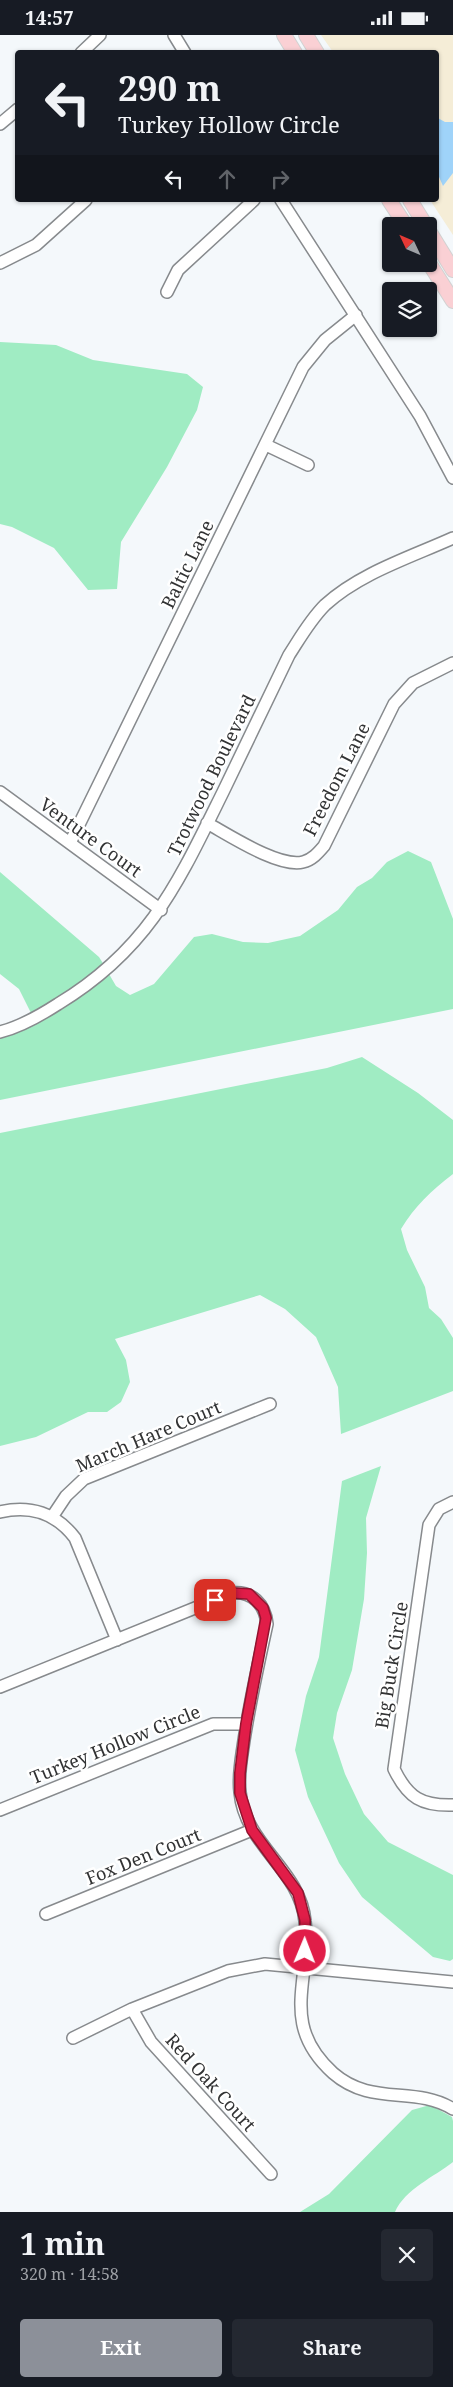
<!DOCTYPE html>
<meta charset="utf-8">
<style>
:root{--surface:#171b24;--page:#242831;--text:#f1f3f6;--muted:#9ea1a6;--accent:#8c9099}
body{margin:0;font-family:"Noto Serif",serif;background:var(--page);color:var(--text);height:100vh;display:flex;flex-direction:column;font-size:19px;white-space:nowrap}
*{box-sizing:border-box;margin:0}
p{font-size:16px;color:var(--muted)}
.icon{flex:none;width:28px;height:28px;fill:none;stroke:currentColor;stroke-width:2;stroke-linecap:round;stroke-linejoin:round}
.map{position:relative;height:2177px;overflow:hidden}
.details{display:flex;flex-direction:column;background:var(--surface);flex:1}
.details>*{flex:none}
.banner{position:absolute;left:15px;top:15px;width:424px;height:152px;border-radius:5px;box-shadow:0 1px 4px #0004;background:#171b24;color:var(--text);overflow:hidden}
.needle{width:32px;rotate:314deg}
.fabs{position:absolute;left:382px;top:182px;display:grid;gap:10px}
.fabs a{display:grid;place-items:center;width:55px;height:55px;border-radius:5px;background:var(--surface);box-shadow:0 1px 4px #0004;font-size:25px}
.pin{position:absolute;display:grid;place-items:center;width:42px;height:42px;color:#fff;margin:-21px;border-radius:10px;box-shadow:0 2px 8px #0006}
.me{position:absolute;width:55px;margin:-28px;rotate:1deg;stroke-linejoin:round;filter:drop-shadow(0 0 4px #0008)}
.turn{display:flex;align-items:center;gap:18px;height:105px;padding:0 20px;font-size:22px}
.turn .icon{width:65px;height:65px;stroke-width:2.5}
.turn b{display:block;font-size:35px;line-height:42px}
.lanes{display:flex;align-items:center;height:48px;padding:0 20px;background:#0003;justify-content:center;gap:25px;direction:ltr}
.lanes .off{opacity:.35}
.round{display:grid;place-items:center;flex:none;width:52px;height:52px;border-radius:5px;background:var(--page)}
.overview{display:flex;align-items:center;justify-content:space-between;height:85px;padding:0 20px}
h1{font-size:30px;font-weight:700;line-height:38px}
.button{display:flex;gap:10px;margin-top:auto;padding:10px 20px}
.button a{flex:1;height:58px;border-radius:5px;background:var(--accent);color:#fff;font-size:20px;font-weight:700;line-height:58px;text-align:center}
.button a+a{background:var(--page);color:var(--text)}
.status{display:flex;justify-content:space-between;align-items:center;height:35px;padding:0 25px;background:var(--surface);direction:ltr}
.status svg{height:14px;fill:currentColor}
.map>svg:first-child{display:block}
</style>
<div class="status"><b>14:57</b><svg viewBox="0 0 49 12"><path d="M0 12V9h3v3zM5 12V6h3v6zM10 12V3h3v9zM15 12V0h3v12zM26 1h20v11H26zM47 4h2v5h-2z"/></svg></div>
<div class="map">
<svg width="453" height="2177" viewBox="0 0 453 2177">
<rect width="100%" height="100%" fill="#f4f8fb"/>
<path fill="#f5edd7" d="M321,0H453V200L430,165H436V18L333,17Z"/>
<path fill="#a0ecc3" d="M0,307L56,310L93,325L187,339L203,352L197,375L167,432L121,507L117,554L88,555L54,513L12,492L0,489Z
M408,816L431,827L453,884V974L0,1065V1002C40,985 75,967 109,939L116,951L130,960L154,949L194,902L212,899L243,907L268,908L300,901L338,875L357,852L372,843L387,827Z
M0,837L99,922L104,930L80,950L31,978L19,954L0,939Z
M362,1022L418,1058L453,1085V1139C431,1156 415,1171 401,1194L407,1215L425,1252L429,1273L441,1284L453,1303V1356L341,1399L338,1352L316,1302L285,1274L260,1260L115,1304L126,1325L130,1347L121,1367L107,1377H88L36,1402L0,1411V1098L327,1033Z
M381,1431L366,1483L367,1518L364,1564L352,1635L337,1678L333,1703L345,1739L364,1779L388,1807L453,1840V1924L450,1926L433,1922L362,1862L339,1828L308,1762L295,1715L306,1661L319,1622L342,1446Z
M430,2070L452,2082L453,2086V2127C434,2142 405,2154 395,2177H300L329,2159L412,2075Z"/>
<path fill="#9fd3f9" d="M436,82L445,87H453V138L443,151L436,135Z"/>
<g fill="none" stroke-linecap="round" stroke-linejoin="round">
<defs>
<path id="minor" d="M174,0L185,18
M81,18L100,0
M0,89L18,74
M281,165L420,381L453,443
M0,228L36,210L86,165
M167,257L178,235L254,165
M266,410L308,430
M0,757L161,875
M207,788C229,800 279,833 303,827C312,825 318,818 324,811L394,669L413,648L453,628
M70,808L303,332L325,305L356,280
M0,997C20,992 41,980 58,969C149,914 178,848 223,757C245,711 267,665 289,620C300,603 310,585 325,570C360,538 411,522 453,503
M453,1467L439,1474L429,1490L394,1734C408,1763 422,1771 453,1770
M0,1477C30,1470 56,1478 75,1503L117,1605
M52,1482L66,1461L84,1444L270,1369
M0,1652L232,1558C252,1556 265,1569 267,1589C258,1630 249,1670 243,1712C241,1726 238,1742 240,1757C245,1811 300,1834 305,1886C312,1945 278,1988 333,2038C372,2072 414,2050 453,2074
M0,1775L213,1689H246
M46,1879L252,1795
M132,1974L151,2007L271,2139
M73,2003L132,1974L228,1936L265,1929L453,1947"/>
<path id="major" d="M284,0L295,18
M306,0L317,18
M389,165L406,191
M410,165L426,191
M429,196L453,235
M429,228L453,266"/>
</defs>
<use href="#minor" stroke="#878a8d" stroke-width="14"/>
<use href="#major" stroke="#d2d2d2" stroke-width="16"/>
<use href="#minor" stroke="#fff" stroke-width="11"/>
<use href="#major" stroke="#fad0d4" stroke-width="14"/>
</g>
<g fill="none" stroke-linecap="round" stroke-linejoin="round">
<defs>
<path id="route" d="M215,1565L232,1558L249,1559L263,1573L266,1583L246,1689L240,1738V1758L252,1795L298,1858L305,1885V1916"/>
</defs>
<use href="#route" stroke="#92132f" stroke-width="12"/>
<use href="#route" stroke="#e11d48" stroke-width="9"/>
</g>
<g text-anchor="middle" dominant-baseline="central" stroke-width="5" stroke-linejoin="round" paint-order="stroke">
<g font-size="18" fill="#323334" stroke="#fff">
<text transform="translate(187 529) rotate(-64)">Baltic Lane</text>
<text transform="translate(211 740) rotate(-64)">Trotwood Boulevard</text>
<text transform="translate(336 744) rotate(-63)">Freedom Lane</text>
<text transform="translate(91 802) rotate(36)">Venture Court</text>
<text transform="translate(148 1401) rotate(-23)">March Hare Court</text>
<text transform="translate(391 1630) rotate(-81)">Big Buck Circle</text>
<text transform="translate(115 1709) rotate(-22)">Turkey Hollow Circle</text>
<text transform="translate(143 1821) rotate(-22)">Fox Den Court</text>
<text transform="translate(211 2047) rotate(48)">Red Oak Court</text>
</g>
</g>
</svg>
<div class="fabs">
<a><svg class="needle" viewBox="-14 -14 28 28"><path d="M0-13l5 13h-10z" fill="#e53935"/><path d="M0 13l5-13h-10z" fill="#9ea1a6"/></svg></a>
<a><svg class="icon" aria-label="layers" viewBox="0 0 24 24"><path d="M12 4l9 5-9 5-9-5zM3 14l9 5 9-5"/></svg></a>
</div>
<div class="pin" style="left:215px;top:1565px;background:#d93025"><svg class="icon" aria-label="arrive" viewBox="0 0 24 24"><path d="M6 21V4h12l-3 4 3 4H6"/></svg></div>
<svg class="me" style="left:305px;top:1916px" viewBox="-20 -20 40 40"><circle r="17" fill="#e11d48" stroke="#fff" stroke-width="3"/><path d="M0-11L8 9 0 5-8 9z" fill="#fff"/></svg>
<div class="banner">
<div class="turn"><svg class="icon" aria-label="left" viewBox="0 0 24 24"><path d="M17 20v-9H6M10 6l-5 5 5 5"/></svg><div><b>290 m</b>Turkey Hollow Circle</div></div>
<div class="lanes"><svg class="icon" aria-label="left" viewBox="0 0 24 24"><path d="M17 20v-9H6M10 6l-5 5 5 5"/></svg><svg class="icon off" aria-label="ahead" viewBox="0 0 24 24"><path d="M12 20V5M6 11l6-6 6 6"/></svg><svg class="icon off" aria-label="right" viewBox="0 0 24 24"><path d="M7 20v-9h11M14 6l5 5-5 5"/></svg></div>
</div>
</div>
<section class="details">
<div class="overview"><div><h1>1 min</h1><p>320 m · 14:58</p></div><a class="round"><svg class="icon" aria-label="close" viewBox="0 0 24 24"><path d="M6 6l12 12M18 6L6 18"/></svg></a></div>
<div class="button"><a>Exit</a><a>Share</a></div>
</section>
